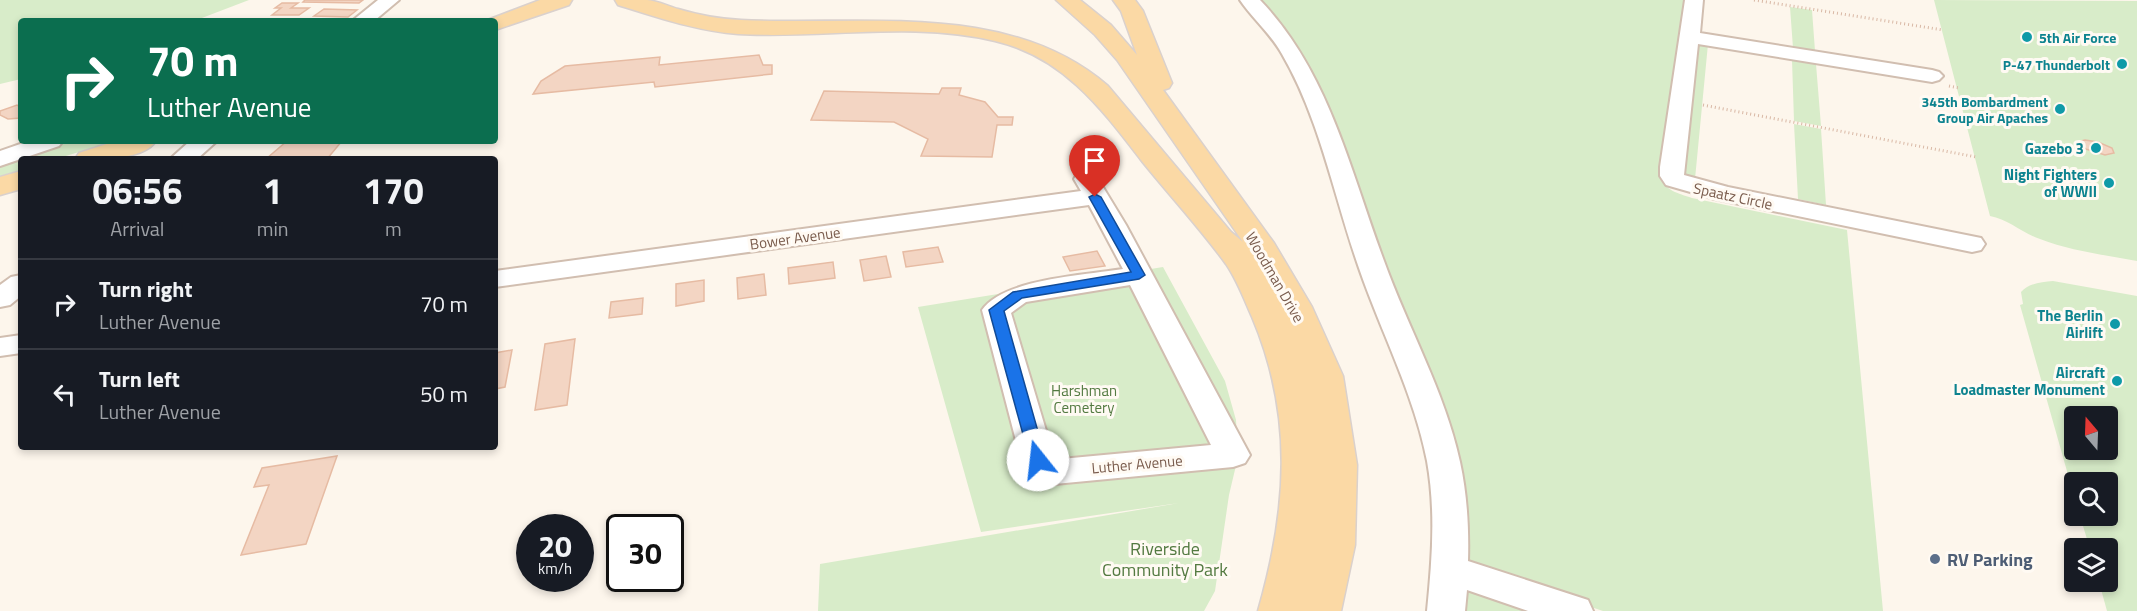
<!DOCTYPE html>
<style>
:root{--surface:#171b24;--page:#242831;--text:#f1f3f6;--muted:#9ea1a6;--line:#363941}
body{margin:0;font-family:"Titillium Web",sans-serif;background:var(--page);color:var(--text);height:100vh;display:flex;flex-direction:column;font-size:22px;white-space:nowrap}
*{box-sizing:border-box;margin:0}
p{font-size:20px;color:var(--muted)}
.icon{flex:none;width:33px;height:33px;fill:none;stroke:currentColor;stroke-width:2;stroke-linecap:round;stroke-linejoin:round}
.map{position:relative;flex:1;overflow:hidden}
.panel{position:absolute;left:18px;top:156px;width:480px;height:294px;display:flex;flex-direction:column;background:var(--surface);border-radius:6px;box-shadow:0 3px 9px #0003}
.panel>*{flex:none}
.guide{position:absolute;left:18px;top:18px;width:480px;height:126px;border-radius:6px;box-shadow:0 3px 9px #0003;background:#0b6e4f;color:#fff;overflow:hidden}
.needle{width:39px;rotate:341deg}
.tools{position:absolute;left:2064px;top:406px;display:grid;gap:12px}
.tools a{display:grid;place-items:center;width:54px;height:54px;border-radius:6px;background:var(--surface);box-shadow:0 3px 9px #0003;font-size:30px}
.speed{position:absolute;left:516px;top:514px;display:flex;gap:12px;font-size:30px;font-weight:700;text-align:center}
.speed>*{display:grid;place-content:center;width:78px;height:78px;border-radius:50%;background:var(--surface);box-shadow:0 3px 9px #0003;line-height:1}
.speed small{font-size:15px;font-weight:400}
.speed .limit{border:3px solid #111;border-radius:9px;background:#fff;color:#111}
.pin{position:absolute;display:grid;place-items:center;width:51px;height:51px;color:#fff;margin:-62px -26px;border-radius:50% 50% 50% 0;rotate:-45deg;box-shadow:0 0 6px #0007}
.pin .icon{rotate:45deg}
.me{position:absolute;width:66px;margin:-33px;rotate:344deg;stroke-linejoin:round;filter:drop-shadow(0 0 4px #0008)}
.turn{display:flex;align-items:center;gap:21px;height:126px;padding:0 30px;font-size:27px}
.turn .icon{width:78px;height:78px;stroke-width:2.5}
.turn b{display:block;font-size:42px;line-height:51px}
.eta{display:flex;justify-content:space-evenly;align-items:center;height:102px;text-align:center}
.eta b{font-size:36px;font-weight:700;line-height:42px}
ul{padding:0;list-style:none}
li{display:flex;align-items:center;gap:18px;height:90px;padding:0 30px;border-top:2px solid var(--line)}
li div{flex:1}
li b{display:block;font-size:22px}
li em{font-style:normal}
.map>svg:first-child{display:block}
</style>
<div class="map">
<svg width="2137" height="611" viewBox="0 0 2137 611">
<rect width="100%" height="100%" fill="#fdf6ec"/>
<path fill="#d8ecc9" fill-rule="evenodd" d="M0,0H249L194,21H21V79L0,84Z
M1256,0H1685L1659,177C1667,191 1677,193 1692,198L1847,230L1883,611H1603L1490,573L1461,559L1315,84Z
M1934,0L2137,1V261C2105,255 2071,251 2040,239C2022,233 2008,219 1990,216Z
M1790,7L1812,10L1815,51L1793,48Z
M1699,41L1708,44L1695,179L1683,175Z
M1792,60L1816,64L1821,126L1794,121Z
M1794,124L1821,129L1826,205L1798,199Z
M63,141H115L56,159H21V170L0,176V164Z
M1163,267L1225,381L1236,420L1238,457L1229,495L1215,591L1204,611H818L820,564L1179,503L981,532L918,307Z
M2053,281L2137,296V611H2107L2099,582H2108V549H2090L2080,516H2108V483H2074V496L2020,305L2023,304L2021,292C2029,283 2041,282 2053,281ZM2074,417H2108V450H2074Z
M1463,589L1535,611H1459Z"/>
<path fill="#f3d5c3" stroke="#e6bba3" stroke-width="1.5" d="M305,0H363L359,3L303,2Z
M282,3H298L291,8H309L299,15H272L281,8H275Z
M324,9L357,10L348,17L314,16Z
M759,55L763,65H772V74L655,87L654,82L533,94L541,81L565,66L660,57L659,65Z
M942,88H961L959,95L985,102L998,117H1013L1012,125H997L992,157L921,156L928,139L894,122L811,120L824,91L939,94Z
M17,105L21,108V118L8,119L0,115V111Z
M2085,140L2098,142L2112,148L2114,153L2105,155L2079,147L2077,142Z
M287,141H342L327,159H266Z
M938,247L943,262L906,267L903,252Z
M1097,251L1105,266L1070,271L1063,257Z
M886,256L891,277L864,281L860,260Z
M833,262L835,278L789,284L788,268Z
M764,274L766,295L738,299L737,278Z
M704,280V301L676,306V284Z
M643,298L642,314L609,318L611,302Z
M575,339L567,405L535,410L545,344Z
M512,350L505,387L495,389V353Z
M337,456L306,544L241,555L269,485L254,487L262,468Z"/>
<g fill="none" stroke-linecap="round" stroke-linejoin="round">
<defs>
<path id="minor" d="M378,0H399L374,21H352Z
M1240,0H1260C1329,72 1350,170 1384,261C1408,328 1445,392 1460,462C1467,494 1469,528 1468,561L1588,600L1593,611H1528L1467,590L1465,611H1427C1432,561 1436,511 1427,461C1414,394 1381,332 1359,268C1334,197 1320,119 1282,54C1270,33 1253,19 1240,0Z
M1685,0H1703L1700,33L1932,70L1939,72L1943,76L1939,80L1932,82L1698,44L1684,175L1728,187L1981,238L1985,244L1981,250L1972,252L1715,199L1666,185L1660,176V167Z
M29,141H63L59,146L0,166V151Z
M190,141H217L197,159H170Z
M1086,172L1095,174L1126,225L1250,455L1245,463L1233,467L1055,484C1041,480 1029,473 1021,460L982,310C1003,279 1086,275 1123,269L1089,205L495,287V271L1081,191L1074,179L1077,174ZM1130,285L1211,445L1061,459L1053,454L1011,313L1026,302Z
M21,275V296L10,305L0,307V285L11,277Z
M21,335V353L0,356V338Z"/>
<path id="major" d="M540,0H572L569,5L495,30V21H485Z
M615,0C626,0 637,0 647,0C657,1 668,6 678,9C698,15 719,19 741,20C864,26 1009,0 1108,86L1231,232L1243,242L1117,60L1095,35L1056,0H1080L1111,25L1137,55L1121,11L1113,0H1135L1143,11L1172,83L1169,88L1163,90L1274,243L1312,307L1343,376L1357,465L1355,545L1341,611H1258C1287,510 1294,416 1252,317C1244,299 1237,280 1226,264C1200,228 1169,195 1141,160C1101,108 1063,57 995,41C911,21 824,39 738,34C697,31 657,17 618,5Z
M116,141H156C143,161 97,159 75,159L79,153Z
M21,171V189L0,195V177Z"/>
</defs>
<use href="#minor" stroke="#d1beb0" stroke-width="4"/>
<use href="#major" stroke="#dad1cd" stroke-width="3"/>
<path stroke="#d9b8a5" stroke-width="3" stroke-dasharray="1 3" stroke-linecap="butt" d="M1754,0L1943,30
M1949,86L1959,88
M1703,105L1976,157"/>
<use href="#minor" fill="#fff" fill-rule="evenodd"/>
<use href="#major" fill="#fbd9a5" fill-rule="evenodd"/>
</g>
<path fill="#1a73e8" stroke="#114b97" stroke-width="1.5" d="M1095,194L1101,197L1145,275L1139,279L1022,298L1004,311L1046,460L1038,466L1030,460L989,310L1013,292L1131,272L1089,197Z"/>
<g fill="#0f9aa8" stroke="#fffaf3" stroke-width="2">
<circle cx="2027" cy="37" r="6"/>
<circle cx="2122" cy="64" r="6"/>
<circle cx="2060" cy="109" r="6"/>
<circle cx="2096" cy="148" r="6"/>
<circle cx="2109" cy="183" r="6"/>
<circle cx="2115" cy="324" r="6"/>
<circle cx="2117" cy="381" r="6"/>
</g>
<circle fill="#5c6f8a" stroke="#fffaf3" stroke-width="2" cx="1935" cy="559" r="6"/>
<g text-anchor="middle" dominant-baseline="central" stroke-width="6" stroke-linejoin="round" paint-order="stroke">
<g font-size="14" font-weight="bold" fill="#0d838f" stroke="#fffaf3" text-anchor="end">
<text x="2039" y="37" text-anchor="start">5th Air Force</text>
<text x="2110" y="64">P-47 Thunderbolt</text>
<text x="2048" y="101">345th Bombardment<tspan x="2048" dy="16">Group Air Apaches</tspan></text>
</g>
<g font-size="15" font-weight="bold" fill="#0d838f" stroke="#fffaf3" text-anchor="end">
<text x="2084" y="148">Gazebo 3</text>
<text x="2097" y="174">Night Fighters<tspan x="2097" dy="17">of WWII</tspan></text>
<text x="2103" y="315">The Berlin<tspan x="2103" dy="17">Airlift</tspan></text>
<text x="2105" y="372">Aircraft<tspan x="2105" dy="17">Loadmaster Monument</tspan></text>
</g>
<g font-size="15" fill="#7a5c4d" stroke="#fffaf3">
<text transform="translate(1733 196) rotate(12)">Spaatz Circle</text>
<text transform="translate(795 238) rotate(-8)">Bower Avenue</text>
<text transform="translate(1275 277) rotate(60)">Woodman Drive</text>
<text transform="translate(1137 464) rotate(-5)">Luther Avenue</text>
</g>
<g font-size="15" fill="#537a41" stroke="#fffaf3">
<text x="1084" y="390">Harshman<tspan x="1084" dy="17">Cemetery</tspan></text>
</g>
<g font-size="18" fill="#537a41" stroke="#fffaf3">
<text x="1165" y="548">Riverside<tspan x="1165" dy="21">Community Park</tspan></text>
</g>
<g font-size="18" font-weight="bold" fill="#4e5e75" stroke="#fffaf3" text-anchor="start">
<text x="1947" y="559">RV Parking</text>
</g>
</g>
</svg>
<div class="tools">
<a><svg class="needle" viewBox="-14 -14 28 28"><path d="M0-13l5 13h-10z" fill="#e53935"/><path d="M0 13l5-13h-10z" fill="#9ea1a6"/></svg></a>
<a><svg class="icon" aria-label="search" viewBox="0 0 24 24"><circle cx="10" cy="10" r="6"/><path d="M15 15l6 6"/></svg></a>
<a><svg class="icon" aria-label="layers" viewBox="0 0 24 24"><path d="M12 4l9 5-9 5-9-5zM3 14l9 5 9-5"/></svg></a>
</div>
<div class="speed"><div>20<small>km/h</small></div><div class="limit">30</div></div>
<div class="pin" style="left:1095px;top:197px;background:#d93025"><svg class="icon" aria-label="arrive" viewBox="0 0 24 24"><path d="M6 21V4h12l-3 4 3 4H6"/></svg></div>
<svg class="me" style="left:1038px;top:460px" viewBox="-20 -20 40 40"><circle r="19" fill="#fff"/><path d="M0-13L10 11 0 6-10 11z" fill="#1a73e8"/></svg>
<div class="guide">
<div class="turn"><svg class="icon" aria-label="right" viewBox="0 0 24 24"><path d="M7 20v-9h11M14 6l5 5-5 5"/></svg><div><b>70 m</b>Luther Avenue</div></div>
</div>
<section class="panel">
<div class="eta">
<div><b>06:56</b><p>Arrival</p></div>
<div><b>1</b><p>min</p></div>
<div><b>170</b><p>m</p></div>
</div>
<ul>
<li><svg class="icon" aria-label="right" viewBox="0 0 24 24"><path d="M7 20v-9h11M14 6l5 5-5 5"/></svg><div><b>Turn right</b><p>Luther Avenue</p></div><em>70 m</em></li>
<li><svg class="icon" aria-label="left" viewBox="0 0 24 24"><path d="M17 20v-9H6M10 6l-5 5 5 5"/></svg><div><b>Turn left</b><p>Luther Avenue</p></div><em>50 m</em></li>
</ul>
</section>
</div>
